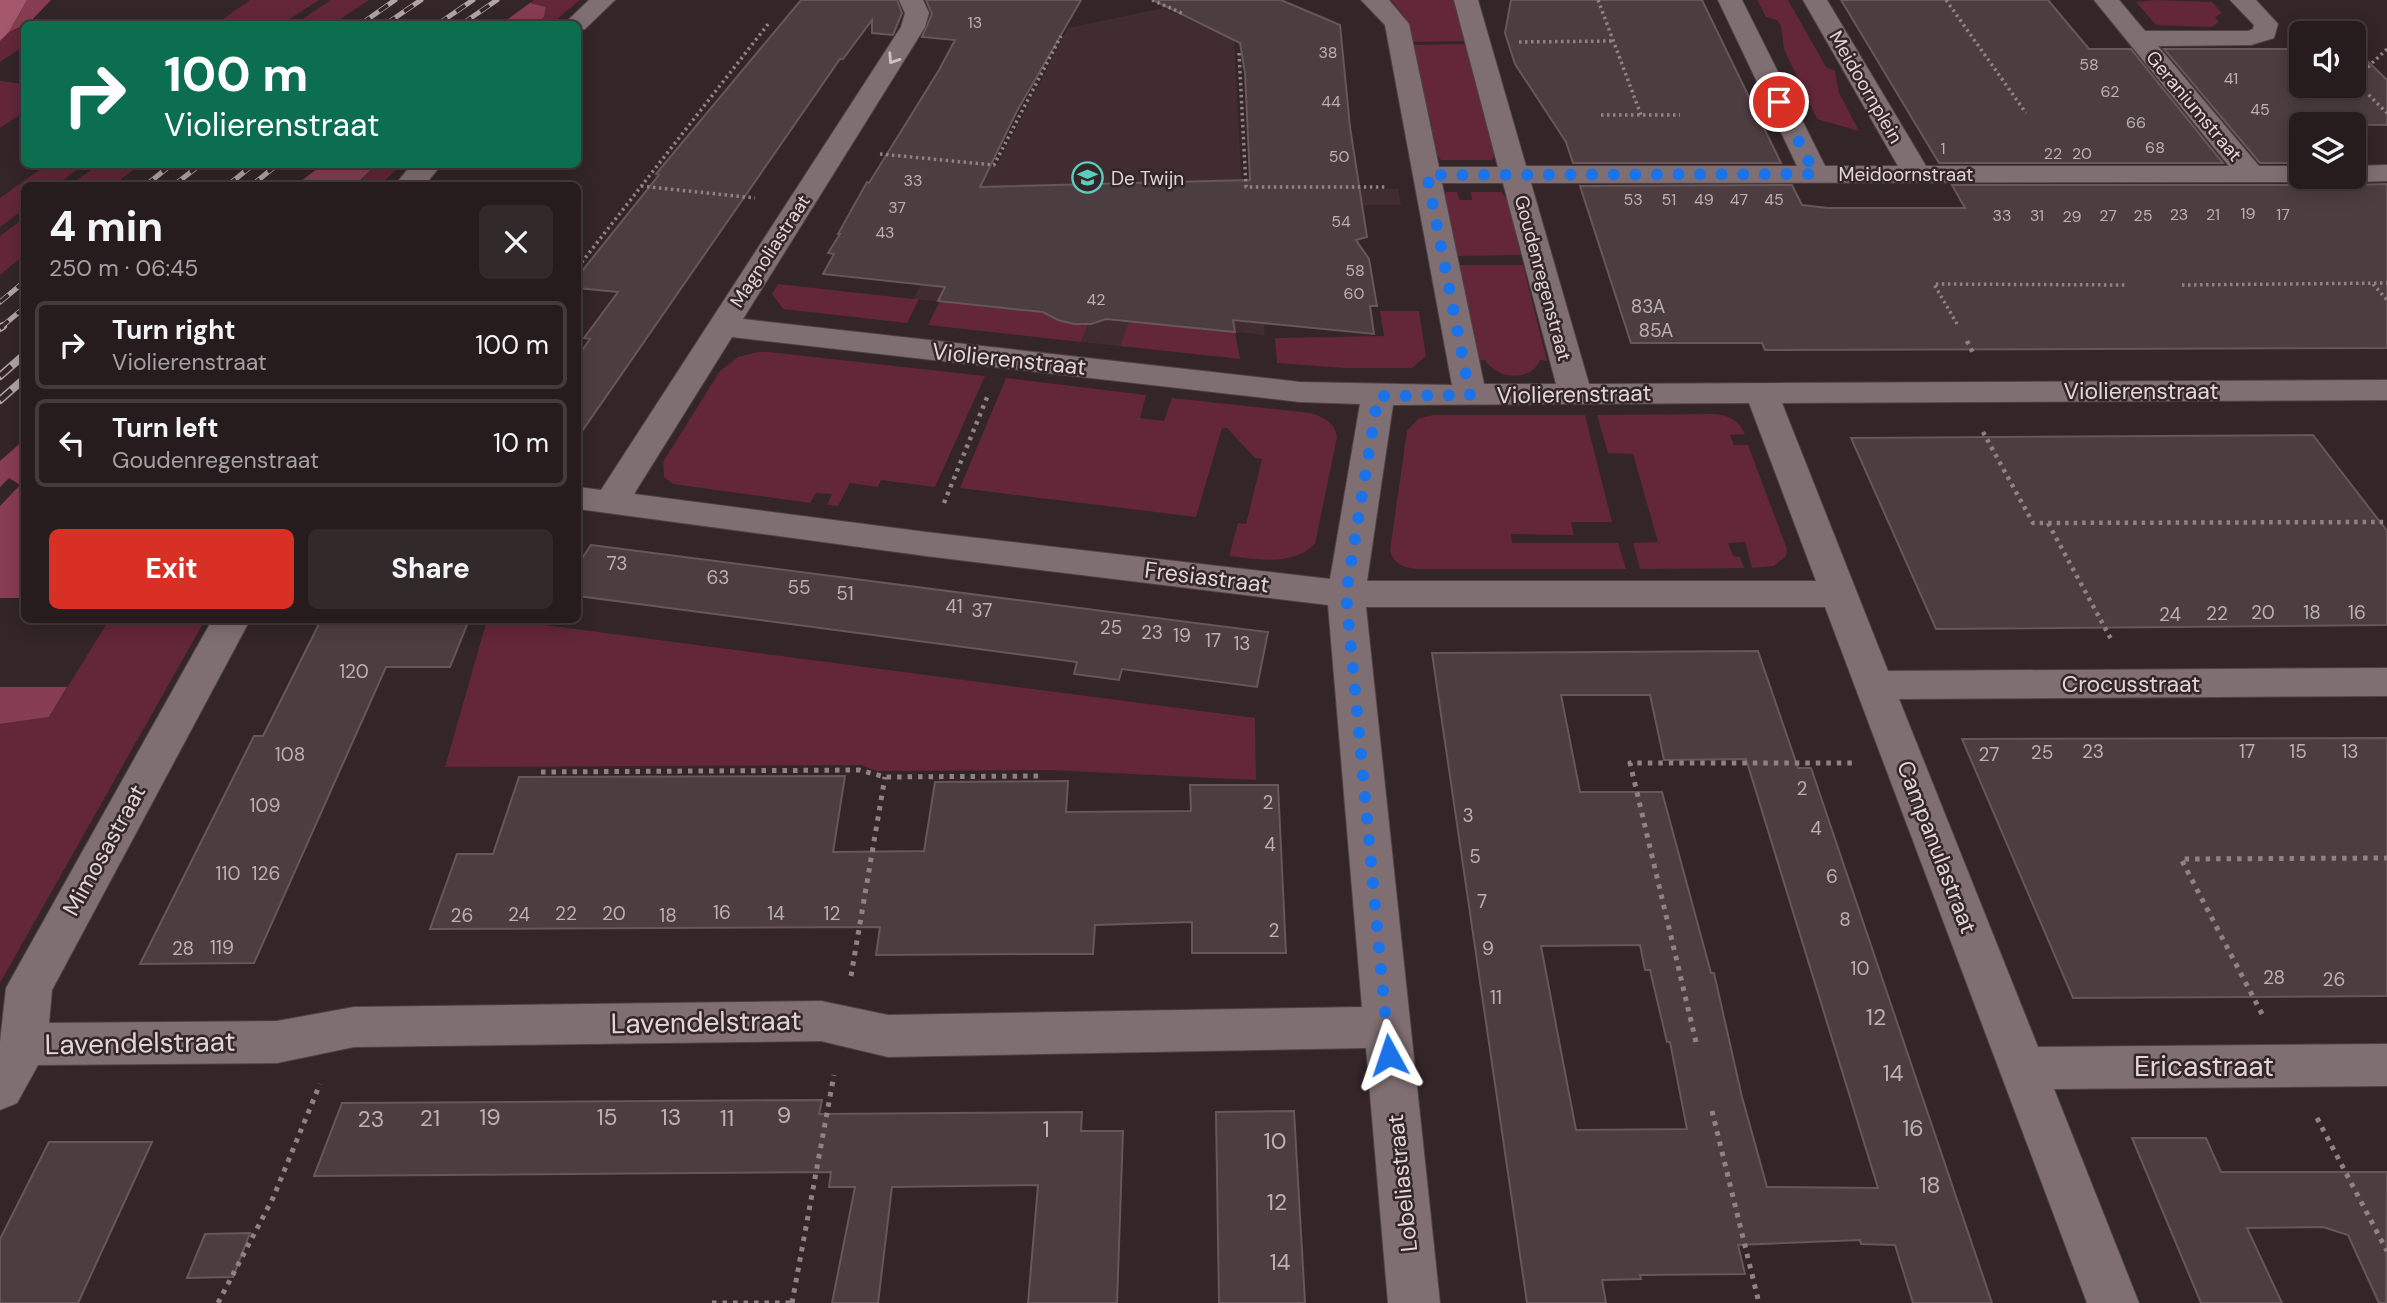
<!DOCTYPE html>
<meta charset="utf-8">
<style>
:root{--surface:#261c1e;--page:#32292b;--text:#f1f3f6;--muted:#a4a1a4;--line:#423a3c;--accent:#d93025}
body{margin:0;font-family:"DM Sans",sans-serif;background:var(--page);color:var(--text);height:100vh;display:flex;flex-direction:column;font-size:26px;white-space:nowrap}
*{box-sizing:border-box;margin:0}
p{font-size:23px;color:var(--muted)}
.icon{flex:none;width:38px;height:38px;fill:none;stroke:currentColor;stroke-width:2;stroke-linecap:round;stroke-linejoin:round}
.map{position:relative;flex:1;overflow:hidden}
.panel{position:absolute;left:21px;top:182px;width:560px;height:441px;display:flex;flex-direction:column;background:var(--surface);border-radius:10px;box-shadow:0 4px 18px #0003,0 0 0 2px var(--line)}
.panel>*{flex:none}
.guide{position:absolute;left:21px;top:21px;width:560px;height:147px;border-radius:10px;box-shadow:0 4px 18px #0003,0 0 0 2px var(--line);background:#0b6e4f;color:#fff;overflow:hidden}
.buttons{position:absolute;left:2289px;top:21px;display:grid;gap:14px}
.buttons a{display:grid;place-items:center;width:77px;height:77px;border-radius:10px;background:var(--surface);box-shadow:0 4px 18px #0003,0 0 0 2px var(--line);font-size:35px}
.pin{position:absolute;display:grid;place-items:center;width:60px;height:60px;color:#fff;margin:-30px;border:4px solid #fff;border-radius:50%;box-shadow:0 2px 7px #0007}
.me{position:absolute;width:77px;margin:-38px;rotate:355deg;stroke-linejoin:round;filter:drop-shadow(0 0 5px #0008)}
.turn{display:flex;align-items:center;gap:24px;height:147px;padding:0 28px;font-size:32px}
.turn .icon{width:91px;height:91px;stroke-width:2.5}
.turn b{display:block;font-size:49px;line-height:60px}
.round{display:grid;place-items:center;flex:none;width:74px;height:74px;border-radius:10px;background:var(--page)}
.summary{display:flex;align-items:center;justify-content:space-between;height:119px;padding:0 28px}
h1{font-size:42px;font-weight:700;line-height:52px}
.primary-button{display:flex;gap:14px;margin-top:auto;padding:14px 28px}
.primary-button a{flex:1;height:80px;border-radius:10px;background:var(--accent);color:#fff;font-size:28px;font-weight:700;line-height:80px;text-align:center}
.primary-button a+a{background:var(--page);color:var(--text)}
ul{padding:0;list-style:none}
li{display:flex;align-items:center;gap:21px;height:88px;margin:0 14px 10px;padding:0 14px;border:4px solid var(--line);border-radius:10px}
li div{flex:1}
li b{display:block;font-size:26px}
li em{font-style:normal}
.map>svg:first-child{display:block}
</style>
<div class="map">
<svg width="2387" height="1303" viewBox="0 0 2387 1303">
<rect width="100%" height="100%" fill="#332528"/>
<path fill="#412c31" d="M1163,8L1234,40L1242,189H1398L1401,205L1253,206L1265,335L1129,321L1120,346L1081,342L1088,324L1063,322L1047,312L913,299L935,258L943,162L996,167L1068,28Z"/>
<path fill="#632739" d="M250,0H319L282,24H216Z
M331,0H369L333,24H295Z
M534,0H580L551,24H536L544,17L546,7L530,3Z
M1391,0H1456L1467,41L1412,42L1406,19Z
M1757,0H1788L1826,67L1835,71L1839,93L1859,131L1817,119L1784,49L1781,26L1777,20L1766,17Z
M2155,0L2212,2L2222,13L2215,17L2219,22L2212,27L2156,25L2136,2Z
M24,27V46L0,62V41L9,32Z
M1468,44L1495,154L1492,160H1441L1435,153L1412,45Z
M0,81L24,84V112L0,128Z
M46,165H84L56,185L24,186V209L0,227V198Z
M98,165H140L113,185L69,186Z
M376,165H401L380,185L355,186Z
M1446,192H1457L1460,200H1472L1471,192H1501L1507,199L1521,255L1455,256L1444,198Z
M24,218V255L0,275V236Z
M1457,265H1523L1547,361L1540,360C1531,383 1496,379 1485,360L1477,361Z
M778,284L913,299H919L907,323L783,309L772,294Z
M940,301L1047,312L1063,322L1088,324L1081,342L928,325Z
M1380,311H1419L1426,356L1412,368H1344L1277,363L1275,338L1384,336Z
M1129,321L1235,332L1240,359L1120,346Z
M758,352H769L985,376L935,487L881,480L878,487L850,483L838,506L827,505L832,494L816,493L810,503L673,484L664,477L663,462L720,371L738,357Z
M1006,378L1146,395L1140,418L1164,421L1172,398L1311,413C1324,418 1335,422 1337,437L1315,544C1291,567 1259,559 1229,556L1238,523L1246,524L1262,459L1255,458L1227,428H1222L1196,517L960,488Z
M1714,414C1729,415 1739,420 1745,434L1730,435L1734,445H1748L1787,549L1786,556L1774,566L1752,568L1745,542L1728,543L1733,556L1740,557L1744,568L1640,569L1633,543L1658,542L1633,454L1608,453L1597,415Z
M1433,415H1585L1612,522H1571L1574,535L1511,534L1512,543H1618L1626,569H1418C1404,568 1393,564 1390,550L1407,431L1418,419Z
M109,620H205L0,983V724L49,717Z
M487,620H506L1255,718L1256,780L1049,770L877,771L861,765L445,767Z"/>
<path fill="#873d52" d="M27,0H51L28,24L9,32Z
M530,3L546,7L544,17L536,24H501Z
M322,165V164L376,165L355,185H296Z
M24,440V598H0V506L20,485L9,478L0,487V461Z
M0,687H67L49,717L0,724Z"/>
<path fill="#a5576c" d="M0,0H27L9,32L0,41Z"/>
<path fill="#4c3d40" stroke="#67565a" stroke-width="2" fill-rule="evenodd" d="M801,0H897L902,13L893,35L872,33V20L843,59H840L578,437V356L590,339L584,338L618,292L578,288V276L659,175L656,174Z
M926,0H1081L1017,111L980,187L1250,180L1245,73L1240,43L1153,0H1281L1340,25L1350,127L1367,237L1356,240L1369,259L1377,306H1370L1374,334L1233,320L1235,332L1106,319L1091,324H1074L1058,320L1043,312L938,301L945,287L823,274L834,254L828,253L840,234H838L867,182L869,183L939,70L955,40L922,37L932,14Z
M1511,0H1702L1781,163H1573L1566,142L1515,64L1505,33Z
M1841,0H2048L2089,49H2131L2223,163H1939Z
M2164,49H2301V86H2354L2356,50L2387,80V125L2301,124V163H2260Z
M2316,177H2340L2354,185L2387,184V348L1765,350L1762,343H1631L1580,186L1792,185L1802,205L1828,208H1965L1952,185H2301L2312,183Z
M2313,435L2387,531V625L1936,629L1851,438Z
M591,545L1203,624L1268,632L1257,687L1122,669L1119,680L1074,674L1077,662L578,596V564Z
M321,620H469L450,667H386L254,963L140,964L254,736H263Z
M1758,651L1798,768H1811L1992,1303H1913L1895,1245L1861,1244L1860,1240L1738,1245L1745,1274L1640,1275L1641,1279L1602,1280L1606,1303H1527L1432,653ZM1561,695H1650L1664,760L1746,759L1878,1188L1767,1187L1742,1097L1714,973H1711L1662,792H1580ZM1640,945L1645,970H1650L1667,1042H1670L1687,1129L1576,1130L1541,946Z
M2387,738V996L2073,998L1962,739Z
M845,776L833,852L924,851L935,782L1068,781L1066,812L1191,811L1190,785H1278L1286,953H1192V922L1095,925L1093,954H1038L876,955L880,927L430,929L457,854H493L519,777Z
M822,1100L819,1114L1082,1112L1081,1131H1123L1117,1303H1028L1038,1185L892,1187L878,1303H832L855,1187H829L831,1172L314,1176L342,1103Z
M1294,1111L1305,1303H1219L1216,1112Z
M2132,1138H2206L2221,1172H2387L2386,1303H2379L2348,1235L2323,1227L2247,1228L2282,1303H2201Z
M49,1142H152L78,1303H0V1239Z
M250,1233L233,1277L187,1278L205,1234Z"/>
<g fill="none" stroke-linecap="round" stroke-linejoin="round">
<defs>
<path id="street" d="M589,0H615L585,29L578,31V24H564Z
M899,0H923L929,13L925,27L743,319L1300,382L1452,385L1385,25L1361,0H1389L1409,24L1439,167H1498L1454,0H1478L1526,166H1797L1718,0H1742L1825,166H1898L1803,0H1827L1926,166H2229L2094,0H2119L2145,31H2248L2253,29L2254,25L2230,0H2256L2278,24L2274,38L2251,45L2158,46L2259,166H2301V177H2313L2311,180L2301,182L1531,183L1589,384L2387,380V400L1782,403L1888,671L2387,668V696L1899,699L2038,1047L2387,1044V1086L2054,1089L2139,1303H2087L1825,607H1366L1440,1303H1388L1366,1048L888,1057L821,1041L354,1047L277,1063L38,1065L17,1103L0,1110V1042L6,988L212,620H250L52,990L49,1023L277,1021L354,1007L821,1001L888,1015L1362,1007L1328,605L926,556L578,509V487L601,490L901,27L905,13ZM1442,183H1503L1556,384H1484ZM732,337L1300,402L1360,404L1330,579L926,532L634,494ZM1749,403L1816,581H1367L1393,405Z
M412,164H442L424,186H394Z
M2387,165V181L2354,182L2342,177H2354V166Z"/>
</defs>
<use href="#street" stroke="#4e4245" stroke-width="2"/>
<path stroke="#8e8285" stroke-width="3.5" stroke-dasharray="2.5 3.5" stroke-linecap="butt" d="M1152,0L1184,14
M1598,0L1641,115
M1946,0L2026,113
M1519,42L1613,41
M2387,49L2354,80L2387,113
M1239,53L1246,187H1387
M1601,115H1680
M880,154L994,165L1061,36
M641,186L755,198
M578,267L769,23
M2373,284L2387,300
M2182,285L2387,283
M1957,324L1934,284L2127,285"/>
<path stroke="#8e8285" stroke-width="4.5" stroke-dasharray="3.5 5" stroke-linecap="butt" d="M1967,341L1973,353
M1983,432L2033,523L2387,522
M944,503L988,395
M2048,523L2111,639"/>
<path stroke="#8e8285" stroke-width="5" stroke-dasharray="4.5 6" stroke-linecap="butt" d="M541,772L859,770L885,777L1040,776
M851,976L885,777
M2262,1014L2181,859L2387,858
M1696,1042L1630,763H1852
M1712,1111L1759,1303
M2317,1118L2387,1251
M218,1303L273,1198L320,1084
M712,1303H792
M792,1303L834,1075"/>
<use href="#street" fill="#806f72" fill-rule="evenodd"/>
<defs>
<path id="rail-far1" d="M361,24L395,0
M386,24L421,0
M438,24L473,0
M462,24L497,0
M145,186L172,164
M173,186L201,164
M227,186L254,164
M251,186L278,164
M0,302L24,282
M0,328L24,308"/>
<path id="rail" d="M0,328L3,326
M0,376L24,355
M0,400L24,379"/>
</defs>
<use href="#rail-far1" stroke="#b0a5a7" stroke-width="5"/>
<use href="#rail" stroke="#b0a5a7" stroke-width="8"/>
<use href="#rail-far1" stroke="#332528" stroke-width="3.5" stroke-dasharray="11" stroke-linecap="butt"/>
<use href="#rail" stroke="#332528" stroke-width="5" stroke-dasharray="15" stroke-linecap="butt"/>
</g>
<defs><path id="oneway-chevron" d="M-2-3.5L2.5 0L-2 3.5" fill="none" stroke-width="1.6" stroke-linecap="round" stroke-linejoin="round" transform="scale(1.75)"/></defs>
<use stroke="#cdc1c4" href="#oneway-chevron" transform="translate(893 59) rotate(123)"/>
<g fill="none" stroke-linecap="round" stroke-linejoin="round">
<path stroke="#1a73e8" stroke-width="12" stroke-dasharray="0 21.6" d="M1389,1055L1346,594L1378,396L1470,395L1427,175L1815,174L1779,102"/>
</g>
<defs>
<symbol id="school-ring" viewBox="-11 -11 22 22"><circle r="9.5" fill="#332528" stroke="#59cebf" stroke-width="1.5"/><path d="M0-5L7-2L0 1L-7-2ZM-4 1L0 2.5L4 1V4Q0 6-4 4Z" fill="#59cebf"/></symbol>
</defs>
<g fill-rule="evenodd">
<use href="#school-ring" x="1070" y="160" width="35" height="35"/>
</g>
<g text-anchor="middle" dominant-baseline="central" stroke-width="5" stroke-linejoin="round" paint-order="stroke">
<g font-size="16" fill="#bbb0b2">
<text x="975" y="22">13</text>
<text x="1328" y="52">38</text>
<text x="2089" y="64">58</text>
<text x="2231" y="78">41</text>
<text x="2110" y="91">62</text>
<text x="1331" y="101">44</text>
<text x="2260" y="109">45</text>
<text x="2136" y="122">66</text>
<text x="2155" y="147">68</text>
<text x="1943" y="148">1</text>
<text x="2053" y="153">22</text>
<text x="2082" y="153">20</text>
<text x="1339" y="156">50</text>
<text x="913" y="180">33</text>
<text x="1633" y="199">53</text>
<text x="1669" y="199">51</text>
<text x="1704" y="199">49</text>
<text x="1739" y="199">47</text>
<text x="1774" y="199">45</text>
<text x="897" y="207">37</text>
<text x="2248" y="213">19</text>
<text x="2179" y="214">23</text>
<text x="2213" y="214">21</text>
<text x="2283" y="214">17</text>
<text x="2002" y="215">33</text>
<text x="2037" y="215">31</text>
<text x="2108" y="215">27</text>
<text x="2143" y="215">25</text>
<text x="2072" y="216">29</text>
<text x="1341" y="221">54</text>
<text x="885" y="232">43</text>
<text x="1355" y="270">58</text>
<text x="1354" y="293">60</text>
<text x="1096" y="299">42</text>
</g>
<g font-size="19" fill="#e0d6d8" stroke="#332528">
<text transform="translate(1866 87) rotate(60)">Meidoornplein</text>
<text transform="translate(2194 106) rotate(50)">Geraniumstraat</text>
<text x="1906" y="174">Meidoornstraat</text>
<text transform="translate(770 251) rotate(-57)">Magnoliastraat</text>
<text transform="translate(1543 278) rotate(75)">Goudenregenstraat</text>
</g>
<g font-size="19" fill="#e0d6d8" stroke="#332528" text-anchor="start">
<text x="1111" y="178">De Twijn</text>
</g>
<g font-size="19" fill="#bbb0b2">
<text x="1648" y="306">83A</text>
<text x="1656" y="330">85A</text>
<text x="617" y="563">73</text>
<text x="718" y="577">63</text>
<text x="799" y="587">55</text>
<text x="845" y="593">51</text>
<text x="954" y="606">41</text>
<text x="982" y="610">37</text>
<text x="2263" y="612">20</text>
<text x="2312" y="612">18</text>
<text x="2357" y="612">16</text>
<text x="2217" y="613">22</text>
<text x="2170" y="614">24</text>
<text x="1111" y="627">25</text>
<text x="1152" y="632">23</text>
<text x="1182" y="635">19</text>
<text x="1213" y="640">17</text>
<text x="1242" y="643">13</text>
<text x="354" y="671">120</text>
<text x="2093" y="751">23</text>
<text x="2247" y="751">17</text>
<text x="2298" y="751">15</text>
<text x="2350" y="751">13</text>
<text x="2042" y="752">25</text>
<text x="290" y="754">108</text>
<text x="1989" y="754">27</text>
<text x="1802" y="788">2</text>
<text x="1268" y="802">2</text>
<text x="265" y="805">109</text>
<text x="1468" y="815">3</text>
<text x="1816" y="828">4</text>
<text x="1270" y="844">4</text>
<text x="1475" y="856">5</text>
<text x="228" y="873">110</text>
<text x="266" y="873">126</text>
<text x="1832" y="876">6</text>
<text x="1482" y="901">7</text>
<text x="722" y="912">16</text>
<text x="566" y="913">22</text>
<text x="614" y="913">20</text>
<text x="776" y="913">14</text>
<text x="832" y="913">12</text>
<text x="519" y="914">24</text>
<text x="462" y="915">26</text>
<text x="668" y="915">18</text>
<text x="1845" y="919">8</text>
<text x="1274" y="930">2</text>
<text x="222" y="947">119</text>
<text x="183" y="948">28</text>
<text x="1488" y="948">9</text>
<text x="1860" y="968">10</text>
<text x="2274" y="977">28</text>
<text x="2334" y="979">26</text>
<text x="1496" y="997">11</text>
</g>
<g font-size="23" fill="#e0d6d8" stroke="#332528">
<text transform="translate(1009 359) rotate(6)">Violierenstraat</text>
<text x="2141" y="391">Violierenstraat</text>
<text transform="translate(1574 394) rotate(-1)">Violierenstraat</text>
<text transform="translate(1207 577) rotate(7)">Fresiastraat</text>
<text x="2131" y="684">Crocusstraat</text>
<text transform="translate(1937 847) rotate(69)">Campanulastraat</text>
<text transform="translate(104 850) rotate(-61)">Mimosastraat</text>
<text transform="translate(1402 1183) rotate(-96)">Lobeliastraat</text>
</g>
<g font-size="23" fill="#bbb0b2">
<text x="1876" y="1017">12</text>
<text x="1893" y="1073">14</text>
<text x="784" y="1115">9</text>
<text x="490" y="1117">19</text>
<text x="607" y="1117">15</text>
<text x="671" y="1117">13</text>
<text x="430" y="1118">21</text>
<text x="727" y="1118">11</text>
<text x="371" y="1119">23</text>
<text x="1913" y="1128">16</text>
<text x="1046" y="1129">1</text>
<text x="1275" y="1141">10</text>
<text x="1930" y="1185">18</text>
<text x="1277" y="1202">12</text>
<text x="1280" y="1262">14</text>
</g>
<g font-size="28" fill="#e0d6d8" stroke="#332528">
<text transform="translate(706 1022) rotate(-1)">Lavendelstraat</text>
<text transform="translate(140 1043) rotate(-1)">Lavendelstraat</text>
<text x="2204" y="1066">Ericastraat</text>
</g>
</g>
</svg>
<div class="buttons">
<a><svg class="icon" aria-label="sound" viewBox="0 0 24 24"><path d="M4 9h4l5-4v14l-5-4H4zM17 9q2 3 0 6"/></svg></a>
<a><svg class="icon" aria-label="layers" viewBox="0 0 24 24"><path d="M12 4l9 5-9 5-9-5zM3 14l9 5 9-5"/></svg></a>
</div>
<div class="pin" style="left:1779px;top:102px;background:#d93025"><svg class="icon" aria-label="arrive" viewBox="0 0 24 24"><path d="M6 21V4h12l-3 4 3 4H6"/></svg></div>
<svg class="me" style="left:1389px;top:1055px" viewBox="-20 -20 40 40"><path d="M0-17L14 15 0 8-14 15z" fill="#1a73e8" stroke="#fff" stroke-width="4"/></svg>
<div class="guide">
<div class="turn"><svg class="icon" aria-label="right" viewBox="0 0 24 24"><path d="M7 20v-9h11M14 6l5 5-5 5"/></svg><div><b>100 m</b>Violierenstraat</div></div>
</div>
<section class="panel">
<div class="summary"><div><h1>4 min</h1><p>250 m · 06:45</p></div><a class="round"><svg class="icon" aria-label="close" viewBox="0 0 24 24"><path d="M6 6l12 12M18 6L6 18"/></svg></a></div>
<ul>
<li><svg class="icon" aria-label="right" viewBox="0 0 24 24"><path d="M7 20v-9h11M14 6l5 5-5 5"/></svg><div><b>Turn right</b><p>Violierenstraat</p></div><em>100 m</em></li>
<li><svg class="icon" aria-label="left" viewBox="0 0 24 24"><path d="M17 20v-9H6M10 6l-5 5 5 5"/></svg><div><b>Turn left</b><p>Goudenregenstraat</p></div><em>10 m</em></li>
</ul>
<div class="primary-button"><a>Exit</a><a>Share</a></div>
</section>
</div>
